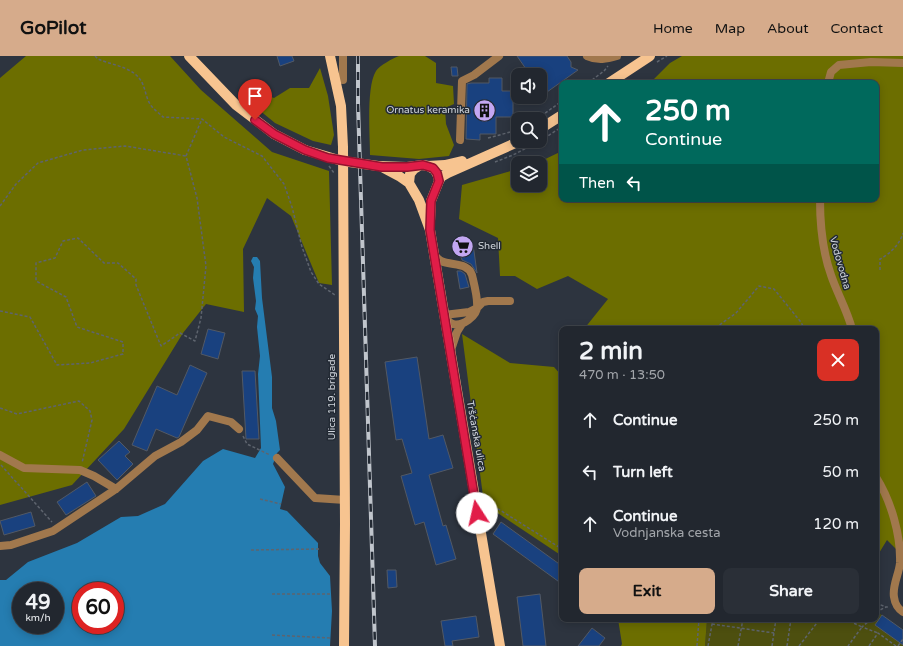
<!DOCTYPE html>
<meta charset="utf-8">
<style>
:root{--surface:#22272f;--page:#2a2f37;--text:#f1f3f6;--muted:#a2a5aa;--line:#3f444b;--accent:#d6ab8b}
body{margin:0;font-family:"Varela Round",sans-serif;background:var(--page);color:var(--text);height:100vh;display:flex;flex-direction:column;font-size:15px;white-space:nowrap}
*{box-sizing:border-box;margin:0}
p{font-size:13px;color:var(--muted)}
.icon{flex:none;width:22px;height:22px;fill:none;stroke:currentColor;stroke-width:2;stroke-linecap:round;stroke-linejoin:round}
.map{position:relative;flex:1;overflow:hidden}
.side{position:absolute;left:559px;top:270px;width:320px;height:296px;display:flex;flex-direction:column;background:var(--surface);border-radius:8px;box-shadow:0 2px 10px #0003,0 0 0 1px var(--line)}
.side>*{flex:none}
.guide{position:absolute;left:559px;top:24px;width:320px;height:122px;border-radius:8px;box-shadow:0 2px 10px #0003,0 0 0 1px var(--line);background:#00695c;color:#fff;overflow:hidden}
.tools{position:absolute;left:511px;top:12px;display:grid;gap:8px}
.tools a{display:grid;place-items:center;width:36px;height:36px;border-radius:8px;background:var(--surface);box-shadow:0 2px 10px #0003,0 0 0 1px var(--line);font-size:20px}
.speed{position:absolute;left:12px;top:526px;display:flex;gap:8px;font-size:20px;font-weight:700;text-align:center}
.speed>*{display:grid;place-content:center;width:52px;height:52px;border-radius:50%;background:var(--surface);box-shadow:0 2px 10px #0003,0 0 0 1px var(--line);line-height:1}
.speed small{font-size:10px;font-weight:400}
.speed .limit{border:6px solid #d22;background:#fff;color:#111}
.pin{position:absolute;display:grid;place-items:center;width:34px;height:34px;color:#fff;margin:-41px -17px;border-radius:50% 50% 50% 0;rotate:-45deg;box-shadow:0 0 4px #0007}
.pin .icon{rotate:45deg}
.me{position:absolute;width:44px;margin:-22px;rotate:350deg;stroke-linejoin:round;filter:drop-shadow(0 0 3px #0008)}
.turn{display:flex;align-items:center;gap:14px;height:84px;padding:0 20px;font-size:18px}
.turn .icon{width:52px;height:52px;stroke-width:2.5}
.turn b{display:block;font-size:28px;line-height:34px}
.then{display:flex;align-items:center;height:38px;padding:0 20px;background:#0003;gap:8px;font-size:15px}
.round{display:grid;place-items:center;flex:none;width:42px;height:42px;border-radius:8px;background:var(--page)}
.summary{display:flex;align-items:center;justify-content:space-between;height:68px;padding:0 20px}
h1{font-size:24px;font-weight:700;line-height:30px}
.primary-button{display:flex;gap:8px;margin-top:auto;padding:8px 20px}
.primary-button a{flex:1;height:46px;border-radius:8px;background:var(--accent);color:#111;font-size:16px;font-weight:700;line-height:46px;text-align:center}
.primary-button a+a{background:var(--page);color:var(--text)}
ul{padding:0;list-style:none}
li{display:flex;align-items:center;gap:12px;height:52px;padding:0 20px}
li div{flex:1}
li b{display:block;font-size:15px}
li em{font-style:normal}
header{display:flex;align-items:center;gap:24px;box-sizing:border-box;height:56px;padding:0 20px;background:var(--accent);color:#111}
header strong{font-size:19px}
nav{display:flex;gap:22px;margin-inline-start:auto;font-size:14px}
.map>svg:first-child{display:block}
</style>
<header>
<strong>GoPilot</strong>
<nav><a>Home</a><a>Map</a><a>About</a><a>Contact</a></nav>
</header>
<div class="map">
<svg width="903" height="590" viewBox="0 0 903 590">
<rect width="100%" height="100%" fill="#2d343f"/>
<path fill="#4d4f0f" d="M876,555L903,574V590H705L707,563H876Z"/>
<path fill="#6c6e00" d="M26,0H170L201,34L272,96L329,115L332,229L319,227L291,160L267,142L243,193L244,256L206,248L183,277L124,373L72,429L0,449V22Z
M399,0H425L436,7V27L453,30L454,48L445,52L446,68L454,89L449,100L419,103L370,99C370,79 366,31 376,15C379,10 393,2 399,0Z
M682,0H903V500L887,484L876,502V273H584L608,243L568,220L537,233L515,220H500L498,182L459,163L462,129L518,113V129H540V107H537L562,95V143H876V27H650L670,7Z
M320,12L328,40L334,79L331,89L313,85L275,67L242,40L248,32L274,42L290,32H309Z
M462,278L510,307L554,311L562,320V500L484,448Z
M618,563H707L705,590H621L622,588Z"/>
<path fill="#257db1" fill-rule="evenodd" d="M253,201H257L260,205L262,242L272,321V352L276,365L280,394L277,397L273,408L285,431L280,453L287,455L318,487V500L320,507L330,520L332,555L330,590H0V524H6L28,506L77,487L121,461L138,460L165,448L203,405L223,393L255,402L261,392L258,318L260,300L257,271L258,260L255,253L256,245L253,222L254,211L251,205ZM21,535H55V569H21ZM81,535H115V569H81Z"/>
<path fill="#19417f" stroke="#525965" d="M277,0H292L294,5L280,10Z
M517,0H567L571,6V11L578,14L540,41V19H517L526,13Z
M451,11H457L458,20H452Z
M489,22H502V35H513V61H496V78H480V84L466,83L467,28L471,27H489Z
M471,184L474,195L477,217L471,208L462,204L460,196H455L454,186Z
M457,215H461L465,218L469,231L460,233Z
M208,273L225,277L218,303L201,298Z
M417,301L429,383L443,379L453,412L429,419L443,470L446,469L456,503L436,509L424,466L415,469L401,420L412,417L402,383L396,384L385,306Z
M190,309L207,317L179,381L177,382L156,373L147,395L132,389L157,330L177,339Z
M242,315H255L259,383H246Z
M119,385L130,396L125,400L133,408L117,424L98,404Z
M87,426L96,440L66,459L57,446Z
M31,456L35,470L4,479L0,465Z
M501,466L562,510V528L493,478Z
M387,514H396L397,531L388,532Z
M540,538L546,590H523L517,541Z
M882,559L903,574V589L875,569Z
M476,560L479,581L452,585L453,590H445L441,565Z
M592,572L605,582L599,590H578Z"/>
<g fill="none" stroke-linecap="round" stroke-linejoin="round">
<path stroke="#5e646e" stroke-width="1.5" stroke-dasharray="3 2" stroke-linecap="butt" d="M95,0L98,3C109,8 125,10 135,18C146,27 144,38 150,48C153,53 159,57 163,61L202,63L224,81L262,100L284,128L292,151L302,191L311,216L319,228L335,239
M657,6L667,0
M588,27L604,15L608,10
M537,63L562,45
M488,82L518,74
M540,85L560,72
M495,106L513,99L540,85
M329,110L334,117
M0,150L16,128L38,107L83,94L125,90L186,100
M880,214V203C890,198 900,188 903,177
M0,255L30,261L57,309L90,307L123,298V286L77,271L66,241L36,225V207L55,202L63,185L78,182L104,207H118L136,223V229L161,290L180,277L195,285L201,262L206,210L197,142L186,100L202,63
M711,273H714L736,257L759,230L774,233L800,265L805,273
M0,352L17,358L79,345L90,355L92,364L82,407
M243,380L247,388L270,399
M1,409L52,466
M484,438L495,451L562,493
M260,443L281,448
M251,494L319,493
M272,538H331
M876,547L886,551
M876,556L886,551H889
M845,563L862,571L848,590
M871,563L862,571L878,577
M712,568L774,577
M272,579L330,582
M697,590L699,563
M708,590L713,563
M738,590L743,563
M772,590L776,563
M787,590L791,563
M799,590L820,563
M869,590L878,577L896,590
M898,590L903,583"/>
<path stroke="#a1784d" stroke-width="8" d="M343,0V24
M587,0C598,5 607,3 617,0
M828,27L831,16L839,9L871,6L903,7
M460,84L462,25L474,19L499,0
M820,143C820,169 822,194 831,219C837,237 847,254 852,273
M434,199C436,201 438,203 441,205C452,210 468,206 472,219C474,228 478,242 477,251C477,260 462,271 453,268C449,267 447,263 444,260
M444,259L469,256L477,252L483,246L488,245H510
M451,294L457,276L462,268
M0,399L24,412L80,414L94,420L116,433
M277,402L315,442L345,444
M876,421C891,445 901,479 900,507C899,518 892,530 894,541C895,548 897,552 903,556
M0,490L11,489L53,475L116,433L155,400L181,386L197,374L208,360L231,366L239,373"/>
<path stroke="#f7c490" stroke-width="10" d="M189,0L236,49L274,78L305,94
M330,0L341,50L343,91L345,468L344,590
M609,27L650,0
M540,73L562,59
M378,110L407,111L423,109L428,110L435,114L438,120L439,125L431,145L430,165
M419,110L414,113L410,118L409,127L419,144L430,174L500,590
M428,110L445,109L462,105
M384,112L399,120L409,127
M439,125L441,121L448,117L520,85"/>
<defs>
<path id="rail" d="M358,0V48L375,590"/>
</defs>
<use href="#rail" stroke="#c0c5cc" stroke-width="4"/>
<use href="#rail" stroke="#232a34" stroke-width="2.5" stroke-dasharray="8" stroke-linecap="butt"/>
<path stroke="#f7c490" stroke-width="10" d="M305,94L342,105L378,110"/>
</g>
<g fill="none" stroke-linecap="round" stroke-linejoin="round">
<defs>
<path id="route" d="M255,64L274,78L305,94L328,102L382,111H407L423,109L433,112L437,117L439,125L431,145L430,174L477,457"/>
</defs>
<use href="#route" stroke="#92132f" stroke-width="10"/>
<use href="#route" stroke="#e11d48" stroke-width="7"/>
</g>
<defs>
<symbol id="building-disc" viewBox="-11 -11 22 22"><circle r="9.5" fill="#c3a7f2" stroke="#232a34"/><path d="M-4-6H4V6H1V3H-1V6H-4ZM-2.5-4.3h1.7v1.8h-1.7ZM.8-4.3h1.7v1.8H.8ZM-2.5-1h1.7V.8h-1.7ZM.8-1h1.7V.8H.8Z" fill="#111"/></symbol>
<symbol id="supermarket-disc" viewBox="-11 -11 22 22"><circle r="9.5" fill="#c3a7f2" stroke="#232a34"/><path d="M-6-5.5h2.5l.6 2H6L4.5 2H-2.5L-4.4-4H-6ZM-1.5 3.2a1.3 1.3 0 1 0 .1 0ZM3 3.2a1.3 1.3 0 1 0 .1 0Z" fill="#111"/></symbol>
</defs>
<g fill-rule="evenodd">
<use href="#building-disc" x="472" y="42" width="25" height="25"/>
<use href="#supermarket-disc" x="450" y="178" width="25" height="25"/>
</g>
<g text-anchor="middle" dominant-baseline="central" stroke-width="3" stroke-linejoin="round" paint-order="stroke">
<g font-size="10" fill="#d0d5dc" stroke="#232a34" text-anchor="end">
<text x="470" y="54">Ornatus keramika</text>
<text x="478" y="190" text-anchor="start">Shell</text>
</g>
<g font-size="10" fill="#d0d5dc" stroke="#232a34">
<text transform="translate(840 207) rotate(74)">Vodovodna</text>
<text transform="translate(332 341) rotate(-90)">Ulica 119. brigade</text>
<text transform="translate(476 380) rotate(80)">Tršćanska ulica</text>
</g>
</g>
</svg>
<div class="tools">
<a><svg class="icon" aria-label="sound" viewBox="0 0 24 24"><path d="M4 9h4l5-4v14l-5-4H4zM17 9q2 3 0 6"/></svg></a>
<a><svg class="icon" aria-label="search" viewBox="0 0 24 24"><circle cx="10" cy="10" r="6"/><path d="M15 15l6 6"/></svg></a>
<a><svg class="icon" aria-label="layers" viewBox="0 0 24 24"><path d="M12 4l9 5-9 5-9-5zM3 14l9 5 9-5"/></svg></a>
</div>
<div class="speed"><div>49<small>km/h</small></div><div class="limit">60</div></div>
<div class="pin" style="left:255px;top:64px;background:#d93025"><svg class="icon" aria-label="arrive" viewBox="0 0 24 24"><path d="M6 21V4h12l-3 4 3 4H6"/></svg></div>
<svg class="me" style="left:477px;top:457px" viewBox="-20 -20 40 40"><circle r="19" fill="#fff"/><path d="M0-13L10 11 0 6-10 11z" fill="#e11d48"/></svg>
<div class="guide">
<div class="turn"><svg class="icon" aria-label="ahead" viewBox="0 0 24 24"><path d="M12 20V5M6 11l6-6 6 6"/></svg><div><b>250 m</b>Continue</div></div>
<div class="then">Then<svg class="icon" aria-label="left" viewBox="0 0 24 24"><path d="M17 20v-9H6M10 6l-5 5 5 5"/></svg></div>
</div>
<section class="side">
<div class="summary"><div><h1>2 min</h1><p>470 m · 13:50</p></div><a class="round" style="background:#d93025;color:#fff"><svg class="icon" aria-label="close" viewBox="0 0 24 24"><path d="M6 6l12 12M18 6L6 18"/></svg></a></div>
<ul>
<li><svg class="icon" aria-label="ahead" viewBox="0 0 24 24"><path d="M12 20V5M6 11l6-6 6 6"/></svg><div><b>Continue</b></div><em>250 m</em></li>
<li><svg class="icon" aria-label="left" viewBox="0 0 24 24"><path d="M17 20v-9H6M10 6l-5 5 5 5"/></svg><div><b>Turn left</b></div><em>50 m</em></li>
<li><svg class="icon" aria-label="ahead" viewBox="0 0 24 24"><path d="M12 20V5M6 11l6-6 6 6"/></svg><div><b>Continue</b><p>Vodnjanska cesta</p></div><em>120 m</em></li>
</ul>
<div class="primary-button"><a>Exit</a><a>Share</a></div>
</section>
</div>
